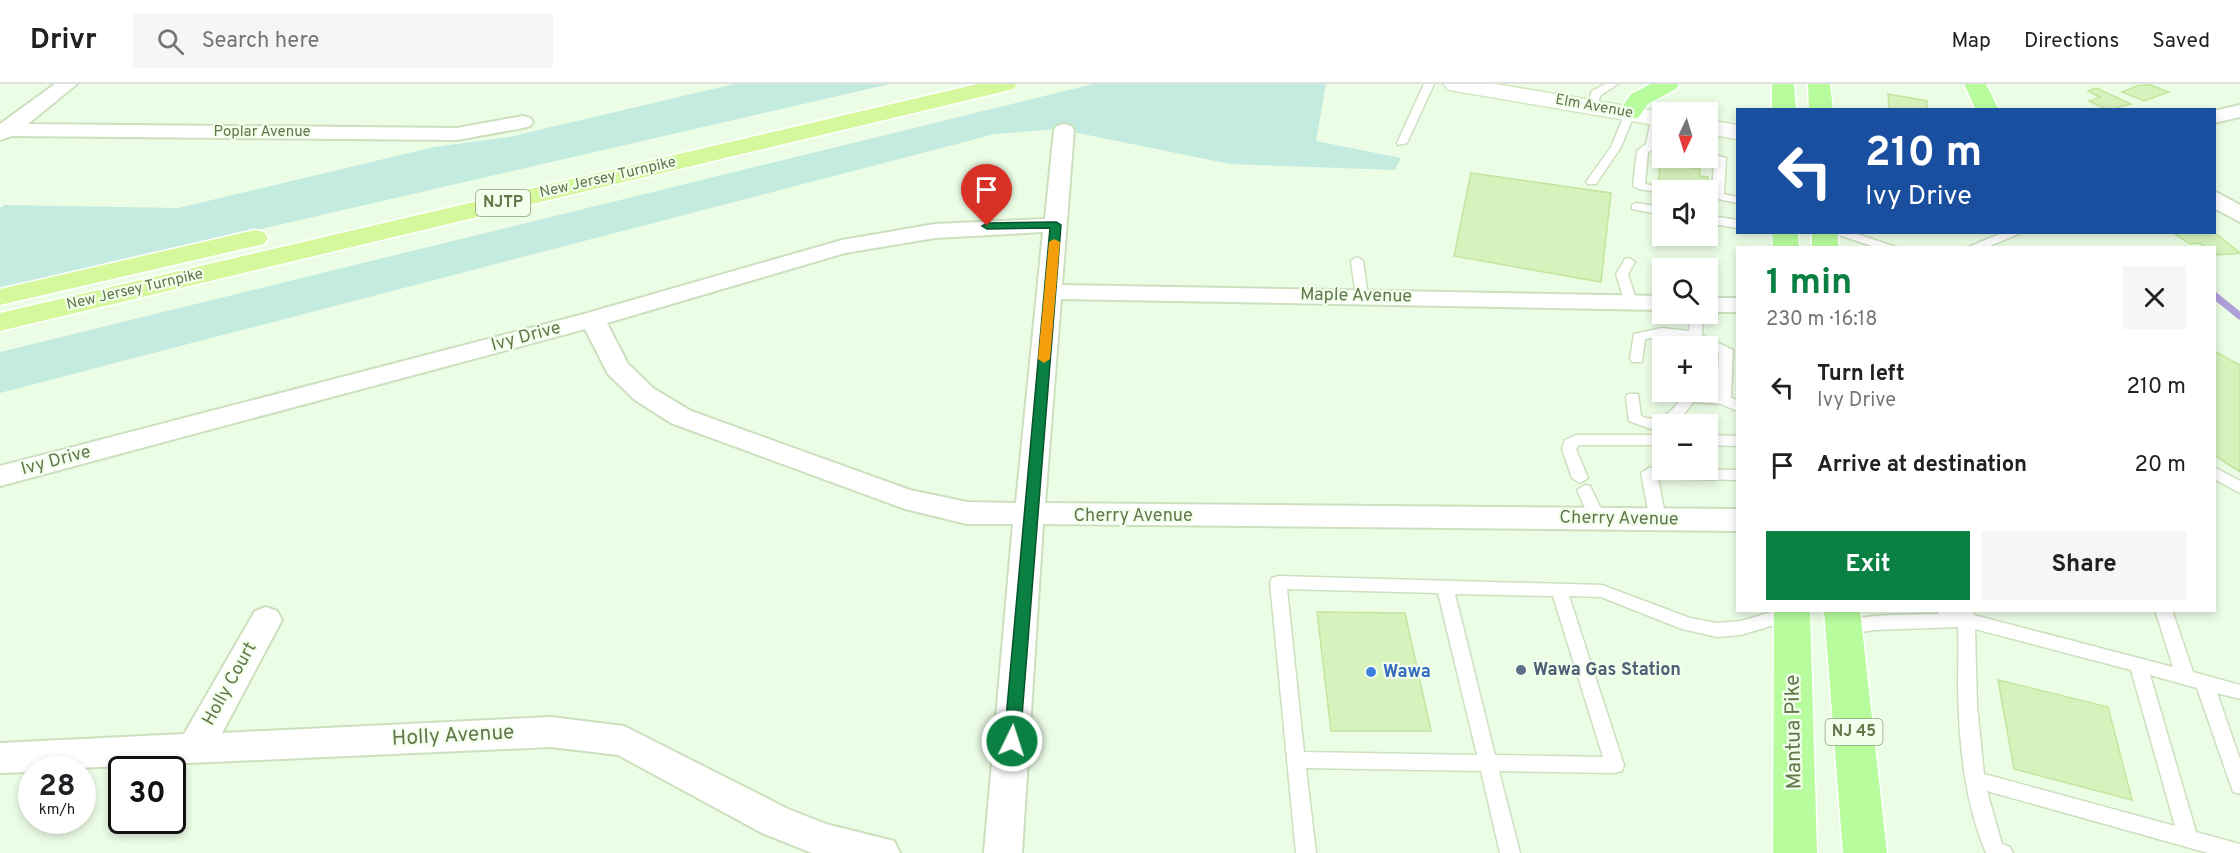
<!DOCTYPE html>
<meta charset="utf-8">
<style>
:root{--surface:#fff;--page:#f6f6f6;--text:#202124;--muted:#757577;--line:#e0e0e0;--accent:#0b8043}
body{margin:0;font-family:Overpass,sans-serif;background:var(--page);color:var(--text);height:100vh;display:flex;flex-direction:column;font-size:22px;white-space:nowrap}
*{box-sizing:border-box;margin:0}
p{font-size:20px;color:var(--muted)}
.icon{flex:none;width:33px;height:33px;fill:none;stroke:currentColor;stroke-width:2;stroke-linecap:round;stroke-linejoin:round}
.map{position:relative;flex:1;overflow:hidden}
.panel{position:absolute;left:1736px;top:162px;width:480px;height:366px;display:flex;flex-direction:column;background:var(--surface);border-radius:0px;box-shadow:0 3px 9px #0003}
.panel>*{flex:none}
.hud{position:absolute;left:1736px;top:24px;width:480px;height:126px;border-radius:0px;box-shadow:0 3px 9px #0003;background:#1a4fa0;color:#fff;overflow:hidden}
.needle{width:39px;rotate:184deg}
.controls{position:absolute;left:1652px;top:18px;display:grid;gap:12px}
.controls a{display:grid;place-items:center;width:66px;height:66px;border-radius:0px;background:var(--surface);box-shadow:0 3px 9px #0003;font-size:30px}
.speed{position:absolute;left:18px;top:672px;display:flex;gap:12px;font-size:30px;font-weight:700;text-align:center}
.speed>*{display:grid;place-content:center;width:78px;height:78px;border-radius:50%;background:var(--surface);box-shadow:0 3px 9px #0003;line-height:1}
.speed small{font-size:15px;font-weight:400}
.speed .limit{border:3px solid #111;border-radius:9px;background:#fff;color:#111}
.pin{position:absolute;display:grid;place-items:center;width:51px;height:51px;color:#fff;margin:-62px -26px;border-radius:50% 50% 50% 0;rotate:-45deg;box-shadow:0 0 6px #0007}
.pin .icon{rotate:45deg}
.me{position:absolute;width:66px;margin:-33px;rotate:4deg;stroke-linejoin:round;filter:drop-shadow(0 0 4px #0008)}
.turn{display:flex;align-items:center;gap:21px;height:126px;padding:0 30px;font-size:27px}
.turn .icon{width:78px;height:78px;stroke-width:2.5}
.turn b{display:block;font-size:42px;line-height:51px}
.round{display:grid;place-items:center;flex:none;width:63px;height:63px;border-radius:0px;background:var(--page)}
.headline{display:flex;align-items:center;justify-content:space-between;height:102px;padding:0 30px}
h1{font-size:36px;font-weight:700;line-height:45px;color:var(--accent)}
.button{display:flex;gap:12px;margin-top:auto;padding:12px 30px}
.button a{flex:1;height:69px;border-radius:0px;background:var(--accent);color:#fff;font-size:24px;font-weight:700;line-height:69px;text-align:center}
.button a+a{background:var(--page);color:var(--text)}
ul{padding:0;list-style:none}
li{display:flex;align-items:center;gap:18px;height:78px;padding:0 30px}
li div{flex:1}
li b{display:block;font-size:22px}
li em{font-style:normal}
header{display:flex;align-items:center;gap:36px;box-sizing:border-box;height:84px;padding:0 30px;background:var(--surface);border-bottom:2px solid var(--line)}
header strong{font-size:28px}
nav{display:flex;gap:33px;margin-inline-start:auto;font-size:21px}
.search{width:420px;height:54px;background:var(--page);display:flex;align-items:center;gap:15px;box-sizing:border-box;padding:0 21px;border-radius:0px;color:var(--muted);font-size:22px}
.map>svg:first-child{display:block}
</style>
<header>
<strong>Drivr</strong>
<div class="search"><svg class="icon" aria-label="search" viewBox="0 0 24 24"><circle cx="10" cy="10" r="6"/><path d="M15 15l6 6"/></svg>Search here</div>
<nav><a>Map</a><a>Directions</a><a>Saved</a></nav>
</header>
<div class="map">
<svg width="2240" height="769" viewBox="0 0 2240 769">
<rect width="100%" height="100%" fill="#ecfde6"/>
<path fill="#c3ebdf" d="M734,0H890L0,205V124L5,121L178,124L434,63L509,53Z
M1093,0H1326L1316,57L1401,74L1395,86L1230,80L1058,45L995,50L0,309V268Z"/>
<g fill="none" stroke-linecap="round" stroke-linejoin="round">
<path stroke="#ae9fd9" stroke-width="7" d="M2214,211L2240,232"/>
</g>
<path fill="#d7f3bd" stroke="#c2e69d" stroke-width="1.5" d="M2140,1H2151L2169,8L2144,17L2122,8Z
M2096,4L2131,20L2108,26L2089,17L2100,13L2088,7Z
M1888,10L1927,17V26H1889Z
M1660,78L1700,85V92L1708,93V106L1691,103V106H1662V110H1658Z
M1471,89L1611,109L1601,198L1454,172Z
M2190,148H2214L2240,169L2218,171L2214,169V164H2206L2200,159L2190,160L2175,150Z
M2214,267L2240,281V388L2214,371Z
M1317,528L1405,529L1431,647H1331Z
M1998,596L2108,623L2132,716L2014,685Z"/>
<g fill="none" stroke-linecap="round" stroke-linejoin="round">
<defs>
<path id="lane" d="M1424,0H1434L1407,59L1398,61L1397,59Z
M1605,0H1618L1601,11L1595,25H1587L1586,23L1592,7Z
M1626,27L1635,29L1621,63L1596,100H1588L1586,98L1611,63Z
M1652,32L1661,34L1657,60L1662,61V67L1653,66L1648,68L1645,100L1668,104L1670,106H1662V109L1639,105L1633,102L1637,67L1646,60Z
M1707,69L1726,74L1724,110L1737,113V119L1718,115L1707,117V111L1712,110L1714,76L1703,74H1707Z
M1636,119L1662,123V131L1632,125V121Z
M1707,131L1737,136V144L1707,139Z
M1830,148H1851L1899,164H1878Z
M2004,148H2023L1985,164H1966Z
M1357,173L1363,177L1368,212L1362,216L1356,212L1351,177Z
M1629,174L1635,178L1628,190L1637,219L1631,223L1625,219L1616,190L1625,175Z
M1690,230H1703L1702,251L1733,266L1731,314L1737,316V327L1721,320L1693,318C1685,330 1677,340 1662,340V343L1651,345L1629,337L1626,313L1628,310H1638L1641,332C1661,341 1674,326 1684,310L1717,311L1719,268L1701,260L1700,262H1688V255L1683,254L1662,252L1645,255L1642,278H1632L1630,275L1634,250L1662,244L1689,247Z
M1576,351H1662V361H1579L1576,365L1588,394L1580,399L1572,394L1562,365L1565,356Z
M1707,351L1737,352V362L1707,361Z
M2214,383L2240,397V409L2214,395Z
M1649,384L1737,386V396L1658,394L1666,436L1664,440H1652L1650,436L1641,389Z
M1585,401L1590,402L1606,435L1604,439H1592L1590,435L1577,406Z
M1278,492L1602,501L1690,534L1717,539L1741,537L1778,526H1799L1800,529L1798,534L1741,551L1717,553L1682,545L1601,513L1569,512L1624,681L1622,687L1615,689L1499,687L1520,769H1500L1481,687L1306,684L1316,769H1296L1270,498L1272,494ZM1287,505L1438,509L1477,671L1304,668ZM1455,510L1553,512L1603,673L1495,671Z
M1937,526H1972L1974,531L2173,583L2155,526H2172L2193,588L2240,601V615L2217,609L2240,675V710L2233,708L2231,702L2197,604L2150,591L2196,748L2240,760V769H2208L1987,707L2002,760L2010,763L2013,769H1986C1964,717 1959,658 1958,602C1958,582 1959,563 1958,543L1874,546L1844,551L1838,549L1836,544L1838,539C1870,529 1906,531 1939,530ZM1975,545L2131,586L2175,742L1984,690L1977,622Z"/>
<path id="street" d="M55,0H77L28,40L457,44L523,32L530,34L533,38L530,42L523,44L457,56L12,52L0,56V40Z
M2240,21V33L2214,39V27Z
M1064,40L1071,42L1074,46L1062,201L1662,212V226L1061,215L1045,419L1737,425V447L1043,440L1022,769H984L1013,440H967L905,425L671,339L635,316L608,290L585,245L0,402V382L584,230L842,156L935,140L1045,135L1054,46L1057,42ZM1043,148L1016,419L967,418L910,406L691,327L653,304L628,280L607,239L845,169L935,154Z
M2214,107L2240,121V138L2214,124Z
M1707,214H1737V228H1707Z
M266,523L277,527L282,536L222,649L551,633L624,642L788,725L826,740L894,757L900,769H812L762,749L618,671L551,663L32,686V688L0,689V659L184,650L255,527Z"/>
<path id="secondary" d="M1444,0H1495L1662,28V42L1455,7L1447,5Z
M1707,36L1737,41V55L1707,50Z"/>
<path id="primary" d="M1651,0H1679L1676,5L1648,20L1638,34H1622L1618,29L1631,10Z
M1772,0H1794L1796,26H1772Z
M1808,0H1830L1833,26H1809Z
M1964,0H1986L1999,26H1976Z
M1772,148H1798L1799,164H1773Z
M1812,148H1838V164H1812Z
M1774,526H1810L1817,769H1773Z
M1824,526H1860L1887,769H1843Z"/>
<path id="highway" d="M977,0H1017L1014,5L1006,7L0,247V229Z
M255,146L264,148L268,154L264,160L0,221V205Z"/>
</defs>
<use href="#lane" stroke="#cce0be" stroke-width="3"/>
<use href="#street" stroke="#cce0be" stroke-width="4"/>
<use href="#secondary" stroke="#d2e9c1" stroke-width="3"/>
<use href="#primary" stroke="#fff" stroke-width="3"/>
<use href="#highway" stroke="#fff" stroke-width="3"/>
<use href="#lane" fill="#fff" fill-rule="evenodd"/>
<use href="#street" fill="#fff" fill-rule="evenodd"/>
<use href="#secondary" fill="#fff" fill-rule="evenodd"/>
<use href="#primary" fill="#b7fc9d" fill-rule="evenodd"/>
<use href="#highway" fill="#d6f89c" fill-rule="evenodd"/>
</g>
<path fill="#0b8043" stroke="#07532c" stroke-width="1.5" d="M1056,138L1061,141L1020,657L1018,662H1006L1004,657L1050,144L987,145L982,142L987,139Z"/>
<path fill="#f59e0b" d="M1054,155L1060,158L1050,275L1044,279L1038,275L1049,158Z"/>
<circle fill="#5c6f8a" stroke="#f2ffec" stroke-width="2" cx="1521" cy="586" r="6"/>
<circle fill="#3f7fe0" stroke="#f2ffec" stroke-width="2" cx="1371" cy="588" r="6"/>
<g text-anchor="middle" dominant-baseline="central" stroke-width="4.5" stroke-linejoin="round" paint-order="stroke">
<g font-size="15" fill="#62774a" stroke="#f2ffec">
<text transform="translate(1594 23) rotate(10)">Elm Avenue</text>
<text x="262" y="48">Poplar Avenue</text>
<text transform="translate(608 94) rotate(-13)">New Jersey Turnpike</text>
<text transform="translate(135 206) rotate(-13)">New Jersey Turnpike</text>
</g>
<g fill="#f2ffec" stroke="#8da07b" stroke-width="1.5">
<rect x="476" y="106" width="54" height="26" rx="4.5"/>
<rect x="1825.5" y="635" width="57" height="26" rx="4.5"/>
</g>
<g font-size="16" font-weight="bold" fill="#62774a">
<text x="503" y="119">NJTP</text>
<text x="1854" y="648">NJ 45</text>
</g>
<g font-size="18" fill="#62774a" stroke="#f2ffec">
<text transform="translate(1356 212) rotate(1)">Maple Avenue</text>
<text transform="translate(526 253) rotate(-15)">Ivy Drive</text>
<text transform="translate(56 377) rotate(-15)">Ivy Drive</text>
<text x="1133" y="432">Cherry Avenue</text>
<text transform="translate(1619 435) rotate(1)">Cherry Avenue</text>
<text transform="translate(230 600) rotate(-61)">Holly Court</text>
</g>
<g font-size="18" font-weight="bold" fill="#4e5e75" stroke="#f2ffec" text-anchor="start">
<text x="1533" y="586">Wawa Gas Station</text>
</g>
<g font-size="18" font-weight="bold" fill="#366cbe" stroke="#f2ffec" text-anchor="start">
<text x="1383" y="588">Wawa</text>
</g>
<g font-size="21" fill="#62774a" stroke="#f2ffec">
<text transform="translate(1794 648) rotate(-91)">Mantua Pike</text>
<text transform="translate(453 652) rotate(-3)">Holly Avenue</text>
</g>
</g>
</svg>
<div class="controls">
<a><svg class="needle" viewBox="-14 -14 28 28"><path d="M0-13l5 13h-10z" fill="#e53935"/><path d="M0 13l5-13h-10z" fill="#757577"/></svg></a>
<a><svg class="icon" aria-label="sound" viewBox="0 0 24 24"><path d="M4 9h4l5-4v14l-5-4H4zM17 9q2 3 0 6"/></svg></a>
<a><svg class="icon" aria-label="search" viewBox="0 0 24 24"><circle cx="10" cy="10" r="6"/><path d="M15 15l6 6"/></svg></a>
<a>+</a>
<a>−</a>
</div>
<div class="speed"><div>28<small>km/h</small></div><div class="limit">30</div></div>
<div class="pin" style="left:987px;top:142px;background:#d93025"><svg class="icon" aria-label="arrive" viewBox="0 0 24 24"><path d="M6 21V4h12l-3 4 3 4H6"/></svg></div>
<svg class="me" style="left:1012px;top:657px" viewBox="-20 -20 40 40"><circle r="17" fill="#0b8043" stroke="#fff" stroke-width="3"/><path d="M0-11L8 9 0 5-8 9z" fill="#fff"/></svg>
<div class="hud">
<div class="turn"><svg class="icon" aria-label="left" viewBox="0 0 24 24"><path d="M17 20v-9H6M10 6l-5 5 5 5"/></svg><div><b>210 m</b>Ivy Drive</div></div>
</div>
<section class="panel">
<div class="headline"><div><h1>1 min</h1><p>230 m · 16:18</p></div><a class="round"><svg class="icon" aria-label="close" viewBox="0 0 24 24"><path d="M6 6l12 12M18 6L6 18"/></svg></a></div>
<ul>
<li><svg class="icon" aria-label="left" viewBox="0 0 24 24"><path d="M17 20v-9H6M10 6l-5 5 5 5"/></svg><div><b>Turn left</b><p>Ivy Drive</p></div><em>210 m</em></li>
<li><svg class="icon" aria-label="arrive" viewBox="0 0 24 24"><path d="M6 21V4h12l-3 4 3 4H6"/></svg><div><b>Arrive at destination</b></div><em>20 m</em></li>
</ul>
<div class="button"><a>Exit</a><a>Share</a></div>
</section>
</div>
